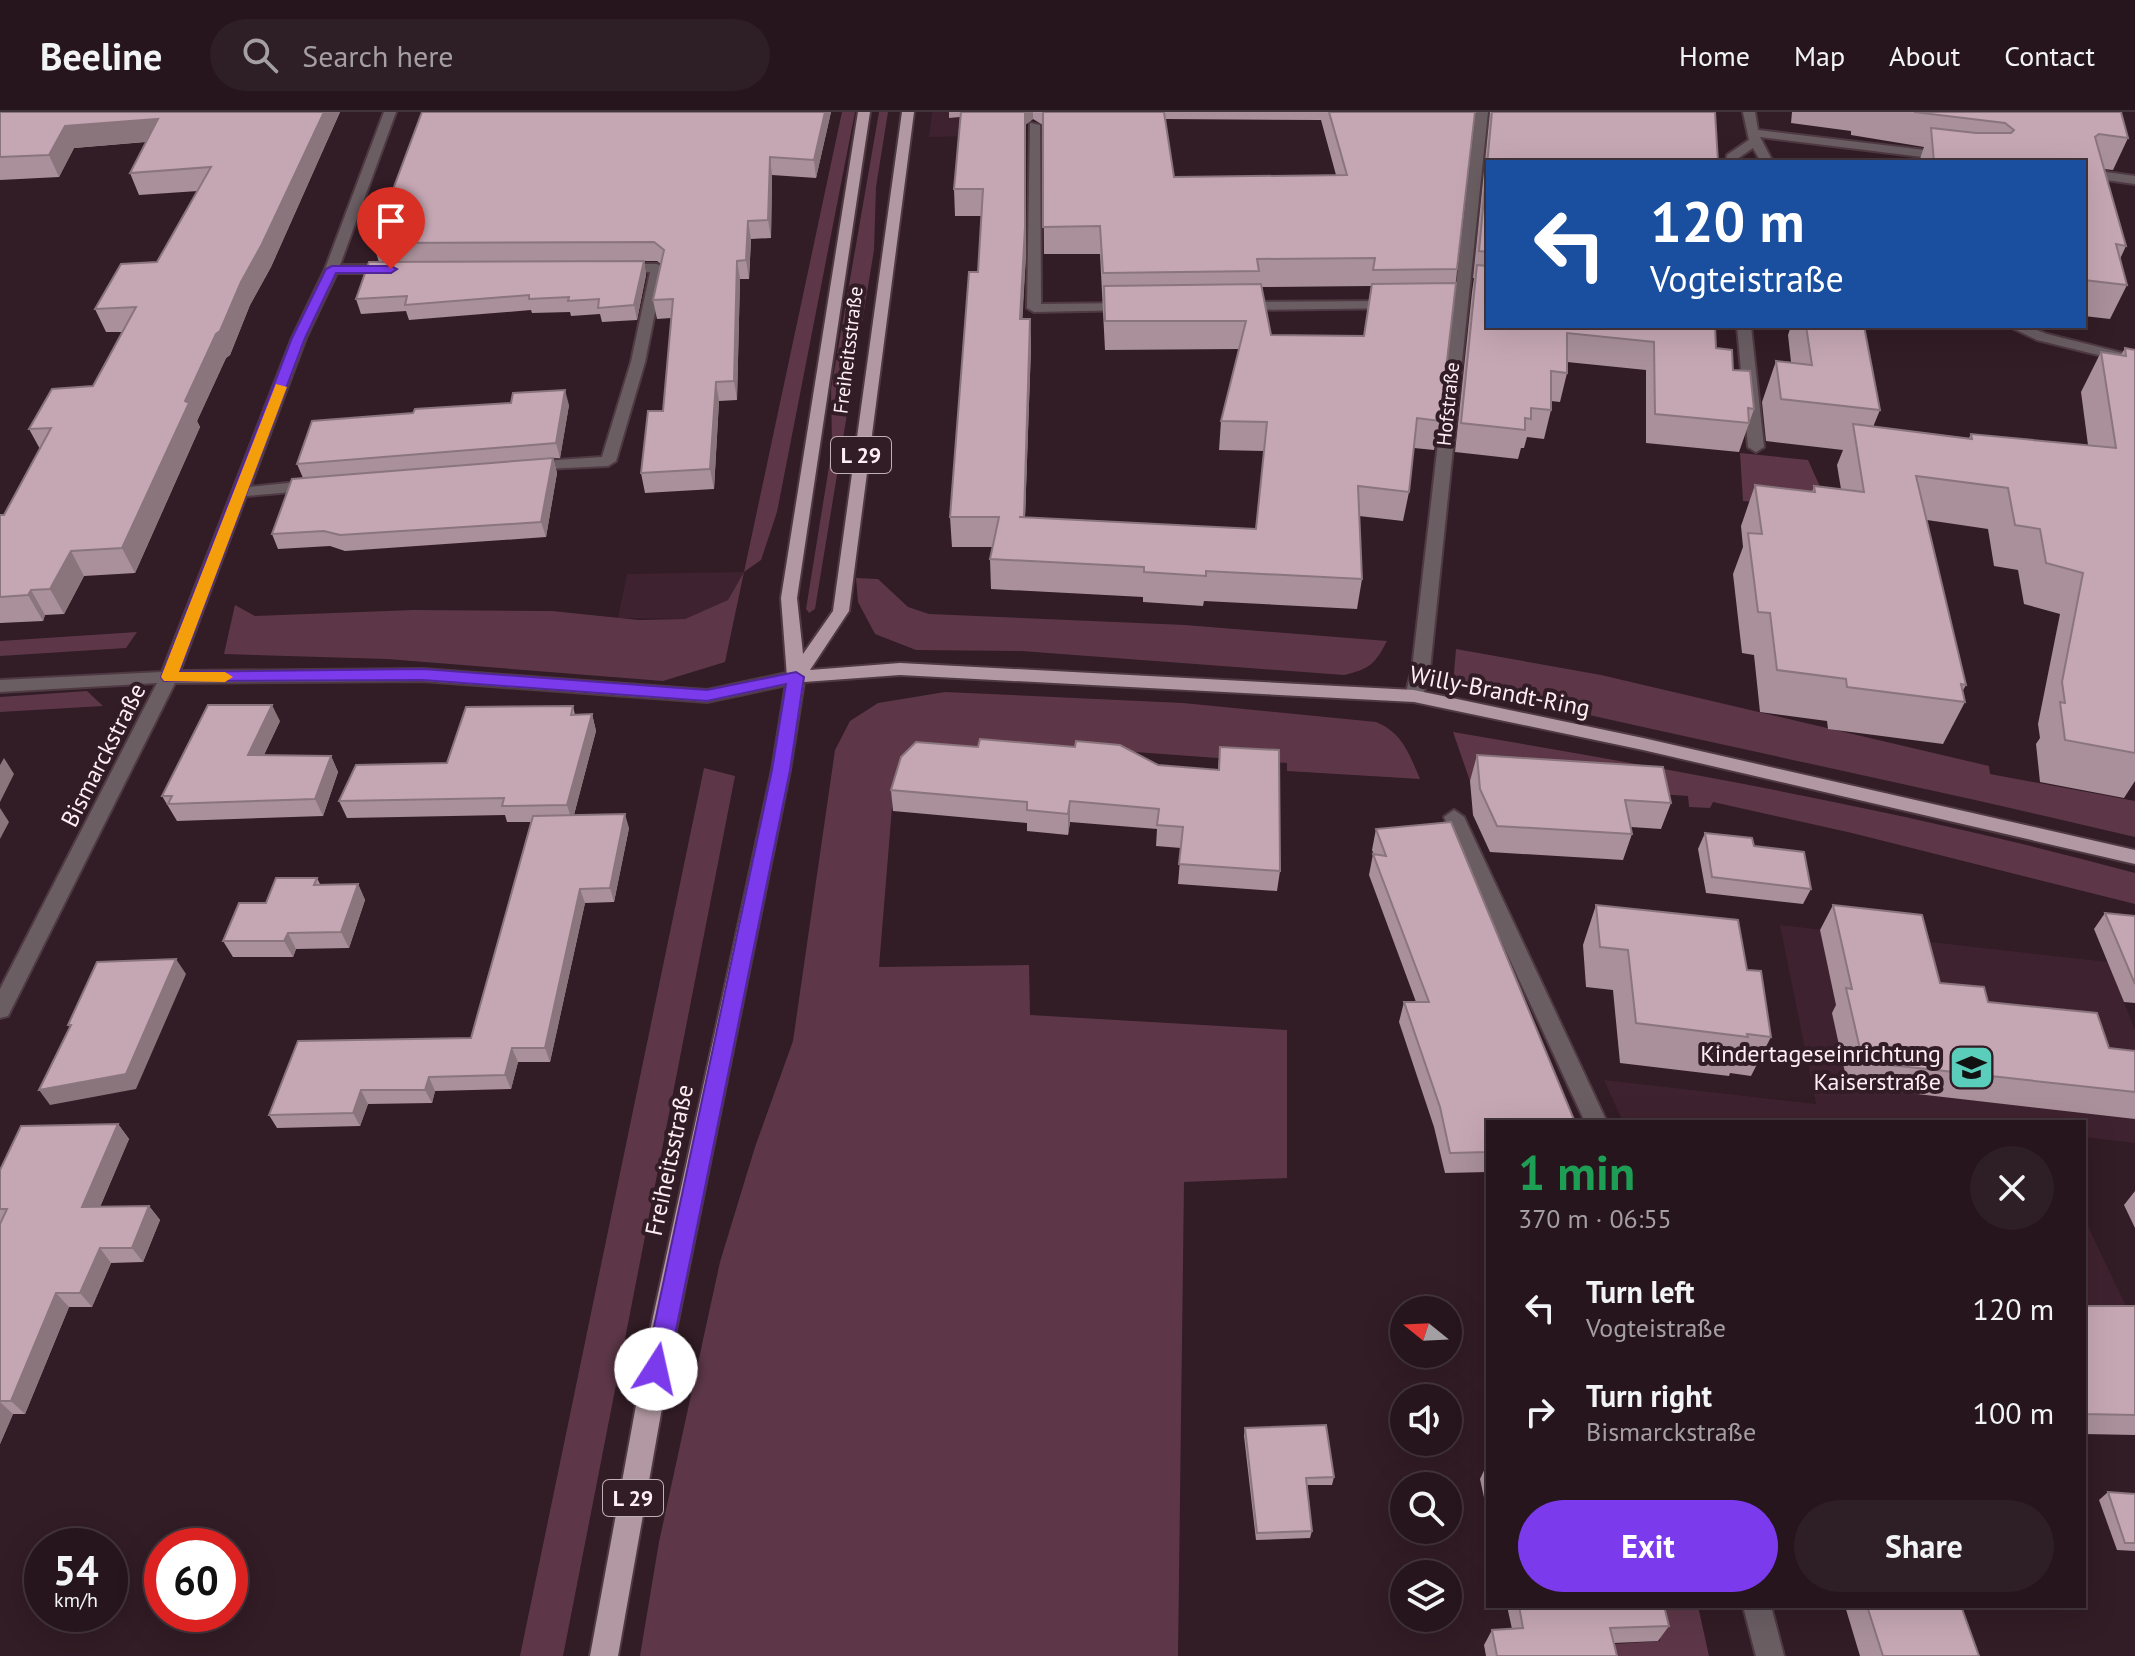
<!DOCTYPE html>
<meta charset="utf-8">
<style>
:root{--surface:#26151c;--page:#2e1e25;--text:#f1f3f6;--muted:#a49fa3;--line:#42343b;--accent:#7c3aed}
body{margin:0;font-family:"PT Sans",sans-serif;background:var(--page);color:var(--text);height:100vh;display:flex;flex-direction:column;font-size:30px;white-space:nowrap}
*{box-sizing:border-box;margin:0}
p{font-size:26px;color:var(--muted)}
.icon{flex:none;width:44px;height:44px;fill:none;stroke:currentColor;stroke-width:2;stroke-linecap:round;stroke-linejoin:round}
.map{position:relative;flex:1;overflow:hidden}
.side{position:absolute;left:1486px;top:1008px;width:600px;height:488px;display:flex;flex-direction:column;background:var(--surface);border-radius:0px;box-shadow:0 8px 32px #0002,0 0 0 2px var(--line)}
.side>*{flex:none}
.guide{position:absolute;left:1486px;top:48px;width:600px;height:168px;border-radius:0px;box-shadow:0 8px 32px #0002,0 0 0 2px var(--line);background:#1a4fa0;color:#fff;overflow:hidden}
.needle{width:52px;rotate:288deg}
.controls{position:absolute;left:1390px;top:1184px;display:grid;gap:16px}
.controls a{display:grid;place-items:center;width:72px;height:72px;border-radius:50%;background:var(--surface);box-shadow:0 8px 32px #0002,0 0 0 2px var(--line);font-size:40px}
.speed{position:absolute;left:24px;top:1416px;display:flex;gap:16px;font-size:40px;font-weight:700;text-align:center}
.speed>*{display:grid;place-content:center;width:104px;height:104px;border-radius:50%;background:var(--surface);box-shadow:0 8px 32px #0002,0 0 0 2px var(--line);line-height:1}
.speed small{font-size:20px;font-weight:400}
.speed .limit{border:12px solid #d22;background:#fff;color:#111}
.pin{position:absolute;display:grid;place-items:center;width:68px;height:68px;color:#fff;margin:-82px -34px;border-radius:50% 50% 50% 0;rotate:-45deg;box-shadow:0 0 8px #0007}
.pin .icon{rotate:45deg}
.me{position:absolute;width:88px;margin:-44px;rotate:10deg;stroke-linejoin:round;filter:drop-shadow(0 0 6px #0008)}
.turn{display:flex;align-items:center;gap:28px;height:168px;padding:0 32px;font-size:36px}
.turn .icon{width:104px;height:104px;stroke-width:2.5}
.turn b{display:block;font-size:56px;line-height:68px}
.round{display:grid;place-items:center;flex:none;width:84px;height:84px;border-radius:42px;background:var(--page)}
.headline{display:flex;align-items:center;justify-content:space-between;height:136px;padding:0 32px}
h1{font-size:48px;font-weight:700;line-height:60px;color:#1e9e55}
.cta{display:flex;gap:16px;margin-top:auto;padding:16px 32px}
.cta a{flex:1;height:92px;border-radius:48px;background:var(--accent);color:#fff;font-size:32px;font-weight:700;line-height:92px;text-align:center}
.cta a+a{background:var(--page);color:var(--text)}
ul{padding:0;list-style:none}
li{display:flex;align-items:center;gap:24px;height:104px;padding:0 32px}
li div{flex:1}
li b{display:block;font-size:30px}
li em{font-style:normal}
header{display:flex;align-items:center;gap:48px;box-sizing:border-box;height:112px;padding:0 40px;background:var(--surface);border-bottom:2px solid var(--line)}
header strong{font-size:38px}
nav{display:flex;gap:44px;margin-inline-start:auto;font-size:28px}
.search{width:560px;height:72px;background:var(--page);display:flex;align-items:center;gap:20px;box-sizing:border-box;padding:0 28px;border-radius:44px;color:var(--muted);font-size:30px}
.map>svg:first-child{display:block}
</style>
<header>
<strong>Beeline</strong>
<div class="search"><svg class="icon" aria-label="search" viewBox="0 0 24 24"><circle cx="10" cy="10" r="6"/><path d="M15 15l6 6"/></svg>Search here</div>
<nav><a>Home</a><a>Map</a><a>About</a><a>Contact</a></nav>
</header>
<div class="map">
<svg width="2135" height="1544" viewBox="0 0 2135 1544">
<rect width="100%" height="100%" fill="#321c25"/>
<path fill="#3f222f" d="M932,0H1029L976,24L929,25Z
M744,460L728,488L685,507L618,506L627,462Z
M1780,813L2108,850L2135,918V1031L2084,1025V1010H1623L1604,968L1816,992Z
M2084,1106L2135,1213L2084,1277Z"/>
<path fill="#5d3748" d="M842,0H855L777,400L761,448L744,460L725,550L663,569L387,547L224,542L235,493L255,504L413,498L552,499L639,508L685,507L728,488L744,460Z
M879,0H888L876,75L874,138L815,497L809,501L806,497L832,336L831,277Z
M1740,341L1808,348L1830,397L1743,389Z
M856,466L878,467L908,495L929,502L1185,513L1387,529C1375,552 1370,557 1344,563L1021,539L916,538L875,522L858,490Z
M137,520L126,536L0,544V529Z
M1456,537L1601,563L1989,654L1990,662L2135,689V725C1908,671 1680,625 1453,572Z
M87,579L103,594L0,600V585Z
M945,580L1183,591L1376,610C1403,621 1409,642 1420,667L1287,659V651L1026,632L893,683L879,855L1029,853L1030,903L1287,918V1066L1184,1070L1178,1544H640L659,1430L720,1150L755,1035L793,929L835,638L850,609L878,591Z
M1453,620C1682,659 1911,700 2135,761V792L1852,721L1713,690L1710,696L1689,695L1688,684L1470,669Z
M704,656L735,664L563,1544H520Z
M1651,1494H1698L1709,1544H1603L1600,1533L1660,1529Z"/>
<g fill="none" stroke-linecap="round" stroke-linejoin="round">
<defs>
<path id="minor" d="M384,0H396L340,153H392L399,157L392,161H337L306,226L250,375L317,368L325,373L317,378L246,384L180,559L423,557L707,578L796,559L805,565L796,571L707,590L423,569L175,571L11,898L8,904L0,906V877L157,571L0,580V568L162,560L292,226L325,157Z
M1476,0H1488L1430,557L1423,584L1414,590L1405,584L1412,557Z
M1743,0H1755L1758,18L1992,46L1998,50H1963L1760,25L1773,50H1761L1753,36L1737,47L1738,50H1726L1727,43L1749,28Z
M1030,11L1040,13L1041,192L1128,191L1135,195L1133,198L1034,200L1027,196Z
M2084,57L2135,64V72L2084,65Z
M620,152H657L664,156L645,250L616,349L608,354L523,358V352L528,350L602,345L631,250L650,160L615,159L613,156Z
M1396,189L1401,190V196L1240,198L1233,194L1240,190Z
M1737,214H1751L1764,335L1756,340L1748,335Z
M2008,214H2027L2047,222L2135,244V252L2037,228Z
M1454,698L1464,705L1607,1010H1585L1444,705Z
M1743,1494H1771L1784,1544H1756Z"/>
<path id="major" d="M858,0H870L797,486L803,542L833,499L902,0H914L849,499L810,558L900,551L1414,578L1643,626L2135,738V752L1643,638L1414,590L900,563L804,570L790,658L674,1228L618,1544H590L648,1228L772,658L787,565L781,486Z"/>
</defs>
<use href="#minor" stroke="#4f3942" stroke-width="4"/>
<use href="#major" stroke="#4f3942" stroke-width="4"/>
<use href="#minor" fill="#6a5e63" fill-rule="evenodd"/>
<use href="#major" fill="#b298a2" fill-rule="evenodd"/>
</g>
<path fill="#a9909a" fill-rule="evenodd" d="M0,0H340L271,155L250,193L230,243L226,246L197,309L200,315L135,461L84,464L64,502L45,503L43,509L0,511V403H4L40,337L29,317L93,274L123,220H106L95,197L157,150L198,79L139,83L130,61L146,30L74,36L59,65L0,68Z
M422,0H831L816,66L772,63L771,126L751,127L749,167H740L737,288L719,289L714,377L645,381L641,361L663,299L671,206L657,207L653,188L661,152L657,149H644L646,163L637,208L602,210L600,202L571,204L570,200L532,201L531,198L409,208L406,199L361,202L356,187L379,150L373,131Z
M949,0H1475L1440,309L1434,338L1414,336L1409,380L1403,409L1359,404L1362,467L1357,497L1204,489L1203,494L1143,490V485L991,477L990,447L993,435H952L950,405L978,160L981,104H955L954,77L960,5L949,6ZM1033,7L1043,13L1044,142H1100L1105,238L1239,237L1221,309L1219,338L1264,339L1256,417L1025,405L1031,235L1030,207H1022L1026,142L1025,13ZM1165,7L1321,8L1336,63L1174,65ZM1371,174L1364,224L1271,223L1262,175Z
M1490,0H1715L1488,50V214H1715L1716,236L1733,258L1754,297L1739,340L1646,331V258L1567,250V261L1560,290L1551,289V298L1544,327L1527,325L1524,336H1521L1518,347L1455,340L1472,180L1474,166H1473Z
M1792,0H2121L2128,26L2113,58L2104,57L2126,134L2120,147L2127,173L2110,207L2084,204V50H1919L1924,35L1851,23V19L1791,11Z
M1791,214H1864L1880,298L1873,315L1969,326L1971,322L2088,333L2081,280L2101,240L2121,243L2125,236L2135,238V669L2124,686L2040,670L2036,632L2040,626L2038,612L2060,502L2024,492L2018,458L1994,454L1988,417L1927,408L1966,573L1962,580L1965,590L1943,632L1828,617L1827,609L1760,600L1754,543L1742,541L1733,462L1743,435L1741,414L1755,373L1812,380L1814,374L1841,377L1837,353L1843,338L1766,329L1762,290L1776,249L1791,250L1788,223Z
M569,293L560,346H553L557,361L546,425L345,439L330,434L278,437L272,422L303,366L297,352Z
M573,594L575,603L592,602L596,619L574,703L629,716L614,790L585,791L550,950H518L511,977L435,979L432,991L368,992L360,1014L277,1016L269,1003L471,926L531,710H507L505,703L347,706L339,689L447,651Z
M280,609L264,643L331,644L338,660L323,704L177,709L162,684Z
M1220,635L1280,759L1277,779L1178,772L1181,736L1156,734L1157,717L1070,710L1068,723L1027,719V711L893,699L891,678L1158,653L1218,658Z
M1477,643L1671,691L1661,717L1631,715L1632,722L1623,748L1490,740L1473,703L1470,669Z
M1376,717L1488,1010V1060L1445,1061L1434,1015L1399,910L1404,890H1416L1369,763L1373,742L1374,743L1372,738Z
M1705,721L1754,734L1811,777L1803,792L1706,781L1698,737Z
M317,766L320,772H358L365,788L349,836L296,837L293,845H233L223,829L266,791Z
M1596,793L1747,858L1771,925L1751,964L1730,961L1729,964L1620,951L1613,878L1586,875L1583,833Z
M1833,793L1940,871L2109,936L2135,939V1007L1848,974L1832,901L1836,893L1820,818Z
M2105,801L2135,804V891L2124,890L2094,817Z
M118,1012L129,1027L100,1095L149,1094L160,1108L143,1150L111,1151L92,1195H69L25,1302H13L0,1332V1058Z
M2135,1079V1116L2124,1093Z
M2084,1194H2135V1323L2084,1322Z
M1245,1316L1334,1365L1332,1373H1307L1312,1419L1310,1426L1256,1428L1244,1324Z
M1488,1350V1404L1480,1367Z
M2108,1380L2135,1382V1439L2117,1438L2099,1388Z
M1507,1494H1664L1669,1514L1658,1529L1614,1531L1617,1544H1486L1484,1533L1492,1518L1512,1517Z
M1845,1494H1961L1979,1544H1860Z"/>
<path fill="#8a757d" d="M324,0H340L271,155L250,193L230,243L226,246L197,309L200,315L135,461L122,436L185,289L216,222Z
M825,0H831L816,66L814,48Z
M1025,0H1033V7L1025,13L1026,142L1021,235L1020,207Z
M158,7L167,28L74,36L59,65L49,43L65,14Z
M770,45L772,63L771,126L768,108Z
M748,109L751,127L749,167L746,148Z
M644,149L646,163L637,208L634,193Z
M737,149L740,167L737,288L734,269Z
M1030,207L1031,235L1024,435V405Z
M716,270L719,289L714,377L710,357Z
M565,278L569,293L560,346L556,331Z
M553,346L557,361L546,425L541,410Z
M71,439L84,464L64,502L50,477Z
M31,478L45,503L43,509L28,483Z
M272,593L280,609L256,659L248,643Z
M592,602L596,619L572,710L567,693Z
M331,644L338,660L323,704L315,687Z
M4,646L14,662L0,690V653Z
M1070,689V710L1068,723V702Z
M0,696L9,710L0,727Z
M625,702L629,716L614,790L610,776Z
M358,772L365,788L349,836L341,820Z
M580,777L585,791L550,950L545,936Z
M288,821L296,837L293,845L284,829Z
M176,847L186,862L136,977L50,993L39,978Z
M512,936L518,950L511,977L505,963Z
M429,965L435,979L432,991L425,978Z
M361,978L368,992L360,1014L353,1001Z
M118,1012L129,1027L94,1109L82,1095Z
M149,1094L160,1108L143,1150L132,1136Z
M100,1136L111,1151L92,1195L80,1181Z
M56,1181L69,1195L25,1302L11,1289Z
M0,1290L13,1302L0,1332Z"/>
<path fill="#c5a7b3" stroke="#8a757d" stroke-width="2" d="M0,0H324L262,132L241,170L220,219L216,222L185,289L189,291L122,436L71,439L50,477L31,478L28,483L0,485V403H4L51,316L29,317L52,277L93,274L136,195L95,197L121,152L157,150L211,55L130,61L158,7L65,14L49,43L0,45Z
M422,0H825L814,48L770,45L768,108L748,109L746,148L737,149L734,269L716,270L710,357L641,361L648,299H663L673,187L653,188L664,138L654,130L373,131Z
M961,0H1025V115L1020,207H1030L1024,405H1019L1256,417L1267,310L1221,309L1246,209H1105L1104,174L1261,172L1271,223L1364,224L1372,172L1456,171L1440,309L1417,306L1409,380L1358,374L1362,467L1206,459V464L1144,460V455L990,447L999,405H950L969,160H978L983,77H954Z
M1043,0H1164L1174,65L1347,63L1329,0H1475L1457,157L1373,158L1375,146L1257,147L1259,159L1103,161L1100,114L1043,115Z
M1492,0H1715L1718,50H1488V140L1479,139Z
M1914,0H2121L2128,26L2099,22L2095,25L2126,134L2116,132L2127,173L2084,168V50H1934L1931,16L1976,21H2011L2014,18L2005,11Z
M644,149L634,193L598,196L599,187L568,189L569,185L529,187V183L405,193L407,184L356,187L369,150Z
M1477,153L1488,154V214H1715L1716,236L1732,238L1733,258L1750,259L1754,297L1748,296L1749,311L1655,302L1654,230L1567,221V261L1551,259V298L1531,296V307L1525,306V318L1461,311Z
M1806,214H1864L1880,298L1781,287L1776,249L1812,253Z
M2125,236L2135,238V641L2065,628L2060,590L2065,591L2062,570L2083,461L2046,451L2040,417L2015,413L2008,376L1916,364L1966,573L1961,572L1965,590L1847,575L1846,567L1777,558L1770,501L1758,500L1748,421L1762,422L1755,373L1815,380L1814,374L1864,380L1853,312L1972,327L1971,322L2116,336L2101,240L2126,244Z
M565,278L556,331L297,352L312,309L413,301L415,297L511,291L513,281Z
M553,346L541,410L340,423L324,419L272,422L292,367Z
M208,593H272L248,643L331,644L315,687L168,692L172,684H162Z
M573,594L571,603L592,602L567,693L502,694L504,686L339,689L356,653L447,651L466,595Z
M980,627L1075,635L1076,629L1120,633L1158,653L1219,658L1220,635L1279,638L1280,759L1179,752L1183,715L1157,713L1159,697L1070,689L1068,702L1027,698V690L891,678L901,645L916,630L978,635Z
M1477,643L1663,655L1671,691L1625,688L1632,722L1497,714L1480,677Z
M625,702L610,776L580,777L545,936H512L505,963L429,965L425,978H361L353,1001L269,1003L298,929L471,926L533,704Z
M1451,710L1575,1010H1488V1040L1450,1041L1440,995L1404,890H1429L1373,742L1386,744L1376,717Z
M1705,721L1752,726L1754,734L1804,740L1811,777L1712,765Z
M276,766H317L314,773L358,772L341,820L288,821L284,829H223L239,791H266Z
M1596,793L1738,808L1747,858L1761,859L1771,925L1747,922L1748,925L1636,911L1628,838L1600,835Z
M1833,793L1922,803L1940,871L1984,875L1988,890L2097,901L2109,936L2135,939V980L1863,950L1846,876L1852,877Z
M2105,801L2135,804V872Z
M176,847L126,962L39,978L71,913H68L97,850Z
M118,1012L82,1095L149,1094L132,1136H100L80,1181H56L11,1289H0V1112L7,1097H0V1058L21,1014Z
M2084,1194H2135V1303L2084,1302Z
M1326,1313L1334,1365L1306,1366L1312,1419L1257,1421L1245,1316Z
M2108,1380L2135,1382V1431H2125Z
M1519,1494H1664L1669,1514L1610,1516L1617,1544H1497L1492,1518L1523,1516Z
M1867,1494H1961L1979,1544H1883Z"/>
<path fill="#7c3aed" stroke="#51269a" stroke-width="2" d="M332,154H391L397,157L391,161H336L305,226L179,560L423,557L707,578L796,560L804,565L790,658L668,1257L664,1265L656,1268L648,1265L645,1257L772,658L786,572L707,589L423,568L164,569L161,565L292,226L326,157Z"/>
<path fill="#f59e0b" d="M276,272L287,275L179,560H225L233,565L225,570L164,569L161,565Z"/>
<defs>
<symbol id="school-square" viewBox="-11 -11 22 22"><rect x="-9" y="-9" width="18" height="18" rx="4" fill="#5bcebb" stroke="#321c25"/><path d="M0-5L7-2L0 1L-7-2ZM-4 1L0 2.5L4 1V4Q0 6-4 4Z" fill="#111"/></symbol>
</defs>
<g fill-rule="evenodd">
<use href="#school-square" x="1946" y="930" width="51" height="51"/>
</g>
<g text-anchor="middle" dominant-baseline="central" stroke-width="8" stroke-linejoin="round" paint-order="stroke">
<g font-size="20" fill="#feeef4" stroke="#321c25">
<text transform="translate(848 238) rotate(-83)">Freiheitsstraße</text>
<text transform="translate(1448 292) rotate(-84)">Hofstraße</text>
</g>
<g fill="#321c25" stroke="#c1afb6" stroke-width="2">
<rect x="831" y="325" width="60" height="36" rx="6"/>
<rect x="603" y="1368" width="60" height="36" rx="6"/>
</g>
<g font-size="22" font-weight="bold" fill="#feeef4">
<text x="861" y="343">L 29</text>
<text x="633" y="1386">L 29</text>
</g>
<g font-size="24" fill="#feeef4" stroke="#321c25">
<text transform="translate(1500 579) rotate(11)">Willy-Brandt-Ring</text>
<text transform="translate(103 643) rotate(-63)">Bismarckstraße</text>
<text transform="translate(669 1048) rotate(-78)">Freiheitsstraße</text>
</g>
<g font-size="24" fill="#feeef4" stroke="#321c25" text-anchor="end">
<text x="1941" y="941">Kindertageseinrichtung<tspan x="1941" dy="28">Kaiserstraße</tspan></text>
</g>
</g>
</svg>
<div class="controls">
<a><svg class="needle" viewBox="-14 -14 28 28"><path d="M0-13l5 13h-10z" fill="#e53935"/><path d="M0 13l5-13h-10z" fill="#a49fa3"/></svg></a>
<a><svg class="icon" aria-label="sound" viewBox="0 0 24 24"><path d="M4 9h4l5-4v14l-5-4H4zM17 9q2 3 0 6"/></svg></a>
<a><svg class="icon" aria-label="search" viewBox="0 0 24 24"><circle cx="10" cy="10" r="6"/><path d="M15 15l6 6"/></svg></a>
<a><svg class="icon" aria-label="layers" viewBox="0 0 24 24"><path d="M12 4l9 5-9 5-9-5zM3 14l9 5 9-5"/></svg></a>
</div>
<div class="speed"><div>54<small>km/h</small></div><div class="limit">60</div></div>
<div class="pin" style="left:391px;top:157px;background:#d93025"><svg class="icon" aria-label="arrive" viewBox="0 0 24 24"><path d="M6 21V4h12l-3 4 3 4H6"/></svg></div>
<svg class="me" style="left:656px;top:1257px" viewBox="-20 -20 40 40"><circle r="19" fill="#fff"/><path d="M0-13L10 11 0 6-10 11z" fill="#7c3aed"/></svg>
<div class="guide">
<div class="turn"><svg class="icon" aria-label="left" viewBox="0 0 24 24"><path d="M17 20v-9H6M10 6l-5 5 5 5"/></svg><div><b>120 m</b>Vogteistraße</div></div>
</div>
<section class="side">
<div class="headline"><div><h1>1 min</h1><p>370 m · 06:55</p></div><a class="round"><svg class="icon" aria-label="close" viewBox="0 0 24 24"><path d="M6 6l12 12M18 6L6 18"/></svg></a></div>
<ul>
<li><svg class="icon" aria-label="left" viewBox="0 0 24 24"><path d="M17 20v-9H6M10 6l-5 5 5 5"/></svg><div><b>Turn left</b><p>Vogteistraße</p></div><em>120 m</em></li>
<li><svg class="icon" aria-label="right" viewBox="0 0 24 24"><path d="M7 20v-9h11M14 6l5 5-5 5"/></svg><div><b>Turn right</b><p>Bismarckstraße</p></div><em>100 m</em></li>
</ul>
<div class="cta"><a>Exit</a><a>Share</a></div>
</section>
</div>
